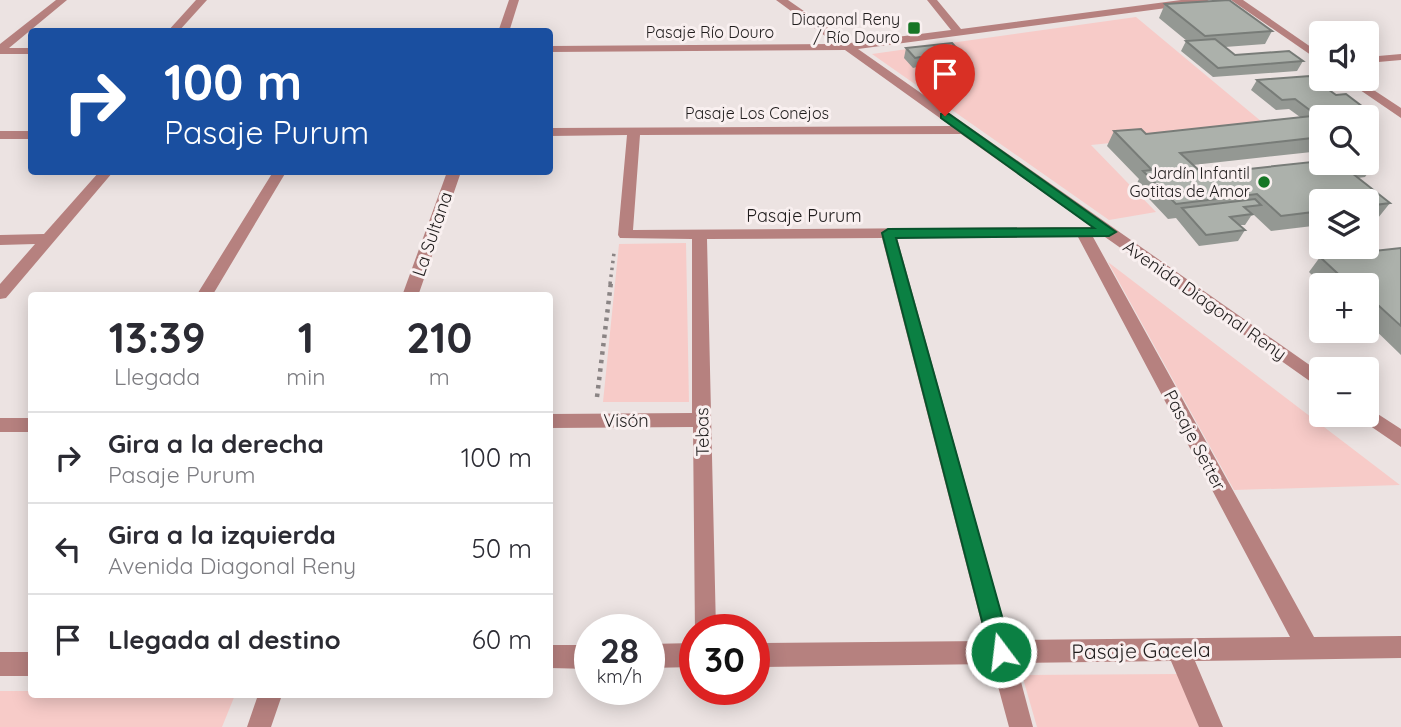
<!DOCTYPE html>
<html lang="es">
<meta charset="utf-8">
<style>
:root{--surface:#fff;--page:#f2f2f3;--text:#2b2b33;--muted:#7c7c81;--line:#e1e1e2}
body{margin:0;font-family:Quicksand,sans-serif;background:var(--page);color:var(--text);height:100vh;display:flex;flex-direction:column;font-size:26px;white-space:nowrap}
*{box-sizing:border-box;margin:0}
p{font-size:23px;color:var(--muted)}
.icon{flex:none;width:38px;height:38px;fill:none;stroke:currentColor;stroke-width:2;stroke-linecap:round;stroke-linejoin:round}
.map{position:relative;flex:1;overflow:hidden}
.side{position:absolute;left:28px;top:292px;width:525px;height:406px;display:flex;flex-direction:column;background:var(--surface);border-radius:7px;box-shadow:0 4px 18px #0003}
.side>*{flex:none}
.top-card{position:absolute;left:28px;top:28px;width:525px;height:147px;border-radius:7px;box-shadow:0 4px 18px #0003;background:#1a4fa0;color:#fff;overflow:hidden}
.tools{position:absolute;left:1309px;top:21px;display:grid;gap:14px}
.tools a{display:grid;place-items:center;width:70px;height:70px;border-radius:7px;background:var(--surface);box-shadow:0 4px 18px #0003;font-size:35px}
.speed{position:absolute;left:574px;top:614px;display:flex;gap:14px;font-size:35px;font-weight:700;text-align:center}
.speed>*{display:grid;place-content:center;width:91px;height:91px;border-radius:50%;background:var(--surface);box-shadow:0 4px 18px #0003;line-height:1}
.speed small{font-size:18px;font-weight:400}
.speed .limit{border:10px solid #d22;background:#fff;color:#111}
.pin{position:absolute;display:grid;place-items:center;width:60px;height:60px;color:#fff;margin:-72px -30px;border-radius:50% 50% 50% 0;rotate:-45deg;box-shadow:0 0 7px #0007}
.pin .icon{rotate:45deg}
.me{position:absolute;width:77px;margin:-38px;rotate:345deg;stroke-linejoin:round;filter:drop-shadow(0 0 5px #0008)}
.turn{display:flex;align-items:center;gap:24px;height:147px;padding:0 21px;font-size:32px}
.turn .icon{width:91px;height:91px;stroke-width:2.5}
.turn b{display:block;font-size:49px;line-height:60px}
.eta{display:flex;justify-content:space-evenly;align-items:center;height:119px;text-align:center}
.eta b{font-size:42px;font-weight:700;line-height:49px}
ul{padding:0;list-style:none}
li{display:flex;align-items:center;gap:21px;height:91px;padding:0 21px;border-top:2px solid var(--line)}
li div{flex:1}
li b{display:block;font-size:26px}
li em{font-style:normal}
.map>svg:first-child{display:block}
</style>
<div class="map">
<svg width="1401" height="727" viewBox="0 0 1401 727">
<rect width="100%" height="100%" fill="#ece3e2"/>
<path fill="#f7cbc8" d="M1136,17L1268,127L1091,145L1156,212L1109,220L872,54Z
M686,243L689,402H603L619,244Z
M1108,262L1400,485L1234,490Z
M1178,674L1199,727H1037L1022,675Z
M31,691L32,695H235L222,727H0V691Z"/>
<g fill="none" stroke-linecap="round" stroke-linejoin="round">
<path stroke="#8a8484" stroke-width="3.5" stroke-dasharray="2.5 4.5" stroke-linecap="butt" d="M610,284L614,253"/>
<path stroke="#8a8484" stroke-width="4.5" stroke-dasharray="3.5 5" stroke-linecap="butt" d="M597,397L611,282"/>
<path fill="#b6817f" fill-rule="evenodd" d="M56,0H67L9,48H32V54H0V44Z
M196,0H207L178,32H167Z
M509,0H519L509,32H498Z
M776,0H788L850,43L951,30L927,0H937L961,29L1181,0H1209L1204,3L858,49L1321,373V389L1105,237H1093L1314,637L1401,636V658L1195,661L1223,727H1199L1171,661L1016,663L1033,727H1009L992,664L754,667V643L986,641L882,238L707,239L716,630H695V633L693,427L550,428V414L692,413V239L620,238L618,235L627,135L550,136V128L951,126L845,50L550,52V46L836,44ZM961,134L1092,227L633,230L640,135ZM1078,237L1290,637L1009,640L897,238Z
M1231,0H1243L1321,54V62Z
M1401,54V60L1367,63V57Z
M1344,79H1357L1401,108V118Z
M0,131H32V139H0Z
M99,172H113L6,298L0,299V284L35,244L0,245V235L44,234Z
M273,172H286L212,296H196Z
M447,172H461L418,296H402Z
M1367,407L1401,429V447L1360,419L1358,415H1367Z
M0,418H32V432H0Z
M695,643V667L649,668V644Z
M550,645H590V669L550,668Z
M0,652H32V676H0Z
M258,695H282L271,727H247Z"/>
</g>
<path fill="#949893" d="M1165,4L1272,31L1265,44L1225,47L1235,55L1303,61L1297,71L1213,77L1181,51L1186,41H1187L1159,18Z
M906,48L968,72L926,77L917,67L913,68L904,58Z
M1257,80L1336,95L1363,107L1356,117H1321V151L1193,165L1203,174L1376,162L1365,177L1358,178L1390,203L1378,218L1367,219V201H1321V225L1271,231L1254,215L1251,216L1245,225H1240L1245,230L1238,241L1199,246L1176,218L1168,219L1136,185L1139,179L1107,146L1114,131L1146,134L1300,117L1289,109L1276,110L1251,90Z
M1401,248V355L1367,322V285H1322L1309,272L1320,257Z"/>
<path fill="#787c78" d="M970,63L968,72L926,77L928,67Z"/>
<path fill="#acb1ab" stroke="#787c78" stroke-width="2" d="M1229,0L1272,31L1205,36L1165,4Z
M1215,39L1235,55L1289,51L1303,61L1218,68L1186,41Z
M952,43L970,63L928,67L920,57L915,58L906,48Z
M1310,76L1336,95L1346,94L1363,107L1311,111L1295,99L1282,100L1257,80Z
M1340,113L1346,117H1321V137L1180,153L1203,174L1321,161V163H1367V155L1376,162L1343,166L1390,203L1367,206V201H1321V211L1281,216L1257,194L1176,204L1143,171L1152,170L1114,131L1141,129L1146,134Z
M1255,199L1261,205L1244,207L1252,214L1230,217L1245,230L1206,235L1182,208Z
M1401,248V326L1367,295V285H1350L1320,257Z"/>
<path fill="#0b8043" stroke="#07532c" stroke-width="2" d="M941,114H949L1116,232L1109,236L896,238L1012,652L1009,660L1001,663L993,660L990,652L882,233L888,229L1094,228L941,118Z"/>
<g fill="#177626" stroke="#f9f0f0" stroke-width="2.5">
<rect x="907" y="21" width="14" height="14" rx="3.5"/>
<circle cx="1264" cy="182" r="7"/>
</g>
<g text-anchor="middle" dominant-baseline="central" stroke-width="6" stroke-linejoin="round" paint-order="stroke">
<g font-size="16" fill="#201d1d" stroke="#f9f0f0" text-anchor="end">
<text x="900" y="19">Diagonal Reny<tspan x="900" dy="18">/ Río Douro</tspan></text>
<text x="1250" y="173">Jardín Infantil<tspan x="1250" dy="18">Gotitas de Amor</tspan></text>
</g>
<g font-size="16" fill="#201d1d" stroke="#f9f0f0">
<text x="710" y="32">Pasaje Río Douro</text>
<text x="757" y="113">Pasaje Los Conejos</text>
</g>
<g font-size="18" fill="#201d1d" stroke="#f9f0f0">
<text x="804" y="215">Pasaje Purum</text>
<text transform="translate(432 234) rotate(-71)">La Sultana</text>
<text transform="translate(1205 300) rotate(35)">Avenida Diagonal Reny</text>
<text x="626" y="420">Visón</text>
<text transform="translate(702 432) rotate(-91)">Tebas</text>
<text transform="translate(1195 440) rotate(62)">Pasaje Setter</text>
</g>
<g font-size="21" fill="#201d1d" stroke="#f9f0f0">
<text transform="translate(1141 650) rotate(-1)">Pasaje Gacela</text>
</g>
</g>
</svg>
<div class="tools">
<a><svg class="icon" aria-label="sound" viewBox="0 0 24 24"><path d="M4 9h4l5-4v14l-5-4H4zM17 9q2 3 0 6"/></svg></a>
<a><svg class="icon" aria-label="search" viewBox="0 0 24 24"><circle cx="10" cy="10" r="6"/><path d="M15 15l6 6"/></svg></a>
<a><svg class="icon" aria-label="layers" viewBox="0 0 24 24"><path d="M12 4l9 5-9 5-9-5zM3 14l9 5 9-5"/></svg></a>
<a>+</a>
<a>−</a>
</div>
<div class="speed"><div>28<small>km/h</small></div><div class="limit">30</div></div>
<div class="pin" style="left:945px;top:116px;background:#d93025"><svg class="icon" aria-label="arrive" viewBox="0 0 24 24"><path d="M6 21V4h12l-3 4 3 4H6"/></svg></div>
<svg class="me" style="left:1001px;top:652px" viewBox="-20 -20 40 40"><circle r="17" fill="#0b8043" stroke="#fff" stroke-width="3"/><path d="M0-11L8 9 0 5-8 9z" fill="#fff"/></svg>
<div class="top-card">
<div class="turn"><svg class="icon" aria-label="right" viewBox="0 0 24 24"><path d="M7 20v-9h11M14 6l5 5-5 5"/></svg><div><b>100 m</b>Pasaje Purum</div></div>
</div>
<section class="side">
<div class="eta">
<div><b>13:39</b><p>Llegada</p></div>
<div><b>1</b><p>min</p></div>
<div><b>210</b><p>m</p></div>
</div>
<ul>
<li><svg class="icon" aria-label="right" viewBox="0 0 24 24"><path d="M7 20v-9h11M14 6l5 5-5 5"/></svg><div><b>Gira a la derecha</b><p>Pasaje Purum</p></div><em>100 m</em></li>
<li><svg class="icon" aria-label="left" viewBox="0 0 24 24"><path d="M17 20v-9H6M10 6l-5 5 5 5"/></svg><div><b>Gira a la izquierda</b><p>Avenida Diagonal Reny</p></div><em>50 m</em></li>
<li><svg class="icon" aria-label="arrive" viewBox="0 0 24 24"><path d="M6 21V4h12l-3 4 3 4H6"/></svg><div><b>Llegada al destino</b></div><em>60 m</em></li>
</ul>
</section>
</div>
